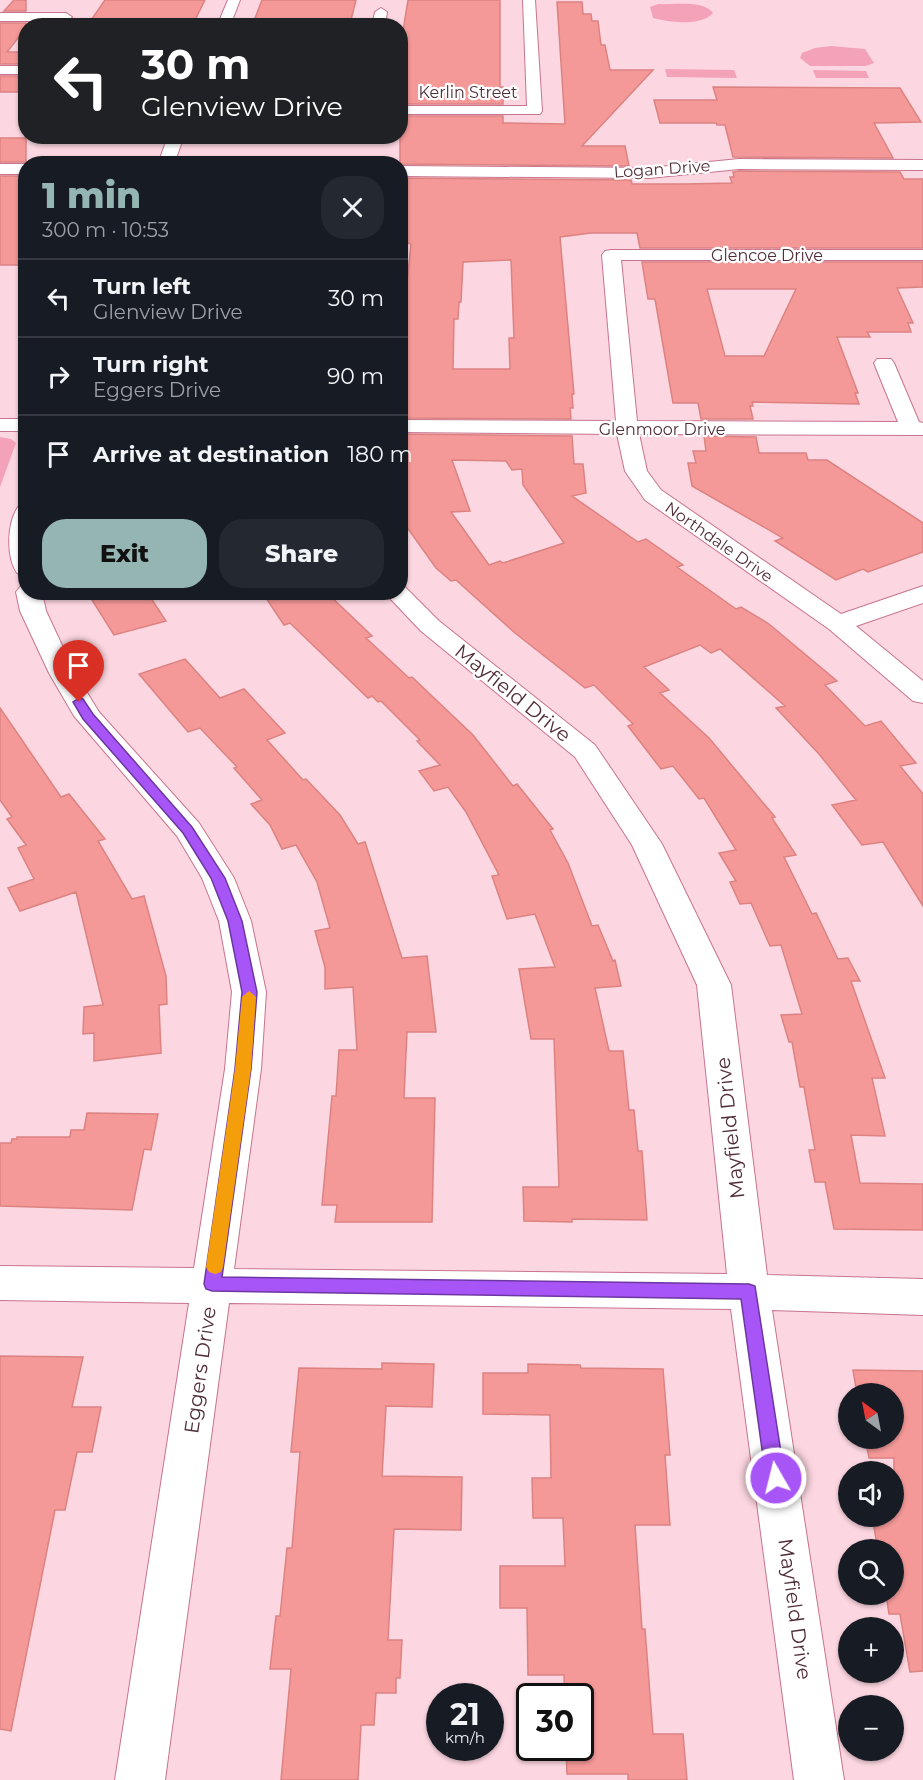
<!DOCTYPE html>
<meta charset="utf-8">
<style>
:root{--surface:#171b24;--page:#242831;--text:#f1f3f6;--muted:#9ea1a6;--line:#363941;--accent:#94b5b2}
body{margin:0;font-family:Montserrat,sans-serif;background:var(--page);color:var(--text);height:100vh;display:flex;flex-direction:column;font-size:22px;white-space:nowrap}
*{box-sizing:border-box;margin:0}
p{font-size:20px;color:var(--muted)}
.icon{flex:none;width:33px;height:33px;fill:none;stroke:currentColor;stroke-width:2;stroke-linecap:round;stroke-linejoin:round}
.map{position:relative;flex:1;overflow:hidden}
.sheet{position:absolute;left:18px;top:156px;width:390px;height:444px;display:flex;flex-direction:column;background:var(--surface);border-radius:24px;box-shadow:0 2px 4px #0004}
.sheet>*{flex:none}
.top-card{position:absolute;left:18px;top:18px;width:390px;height:126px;border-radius:24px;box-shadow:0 2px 4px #0004;background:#202124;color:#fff;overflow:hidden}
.needle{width:39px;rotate:328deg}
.fabs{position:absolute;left:838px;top:1383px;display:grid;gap:12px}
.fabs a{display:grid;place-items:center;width:66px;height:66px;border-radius:50%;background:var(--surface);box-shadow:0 2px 4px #0004;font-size:30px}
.speed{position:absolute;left:426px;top:1683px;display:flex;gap:12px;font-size:30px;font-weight:700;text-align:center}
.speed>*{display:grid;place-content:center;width:78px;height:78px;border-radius:50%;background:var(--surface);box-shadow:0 2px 4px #0004;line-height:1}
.speed small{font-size:15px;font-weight:400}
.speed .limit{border:3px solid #111;border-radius:9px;background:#fff;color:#111}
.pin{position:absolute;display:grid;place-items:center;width:51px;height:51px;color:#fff;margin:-62px -26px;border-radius:50% 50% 50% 0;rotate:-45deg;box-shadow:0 0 6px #0007}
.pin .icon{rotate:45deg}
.me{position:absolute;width:66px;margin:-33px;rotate:352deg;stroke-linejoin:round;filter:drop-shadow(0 0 4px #0008)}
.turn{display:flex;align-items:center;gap:21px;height:126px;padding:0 24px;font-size:27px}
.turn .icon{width:78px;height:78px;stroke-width:2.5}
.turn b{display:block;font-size:42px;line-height:51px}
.round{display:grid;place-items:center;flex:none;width:63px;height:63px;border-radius:24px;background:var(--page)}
.overview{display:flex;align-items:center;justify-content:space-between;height:102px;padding:0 24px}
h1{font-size:36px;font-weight:800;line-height:45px;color:var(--accent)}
.primary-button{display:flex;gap:12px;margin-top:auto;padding:12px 24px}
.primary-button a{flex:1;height:69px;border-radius:24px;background:var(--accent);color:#111;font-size:24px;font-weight:800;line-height:69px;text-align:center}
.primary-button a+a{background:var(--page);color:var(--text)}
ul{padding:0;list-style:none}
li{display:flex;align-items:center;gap:18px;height:78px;padding:0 24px;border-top:2px solid var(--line)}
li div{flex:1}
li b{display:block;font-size:22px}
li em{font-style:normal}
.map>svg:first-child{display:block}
</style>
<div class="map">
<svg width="923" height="1780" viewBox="0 0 923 1780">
<rect width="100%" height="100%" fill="#fcd6e0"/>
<path fill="#f4a2ba" d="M658,4C673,5 704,0 713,13C700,27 669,22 653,18L650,7Z
M831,46L865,49L874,63L866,66H810L800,58L802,53L815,48Z
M665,69L734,70L737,78L667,77Z
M813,70L866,71L869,78H816Z
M0,437L11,439L16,443L0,487Z"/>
<path fill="#f49998" stroke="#dc8382" stroke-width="1.5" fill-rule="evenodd" d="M14,0H26V11H4Z
M105,0H205L193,24L89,23Z
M262,0H356L350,24L252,26Z
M408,0H500V87H503V104H400V76L404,52H401V43Z
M557,2H582L583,14H591L592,21H598L601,45H605L610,70H653L582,146H625L629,166L400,164V116H503V123L565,124Z
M0,23H26V28L7,52H26V64H0Z
M0,76H26V92H0Z
M713,87L900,88L921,122L874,123L893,158L733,157L725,125H717L716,123H660L654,100H717Z
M0,138H26V162H0Z
M739,171L900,172L904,179H923V248H640L637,233H591L560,237L574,394H572L573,408H570L571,419L400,418V351L411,244L400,241V178L631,180L632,184H685L732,183L730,177H734L733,172ZM511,260L514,338H509L510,369H453L454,319H458L459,302H461L463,262Z
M0,176H26V265H0Z
M642,262H923V287L897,288L913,323H908L911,332H867L870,337H837L858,393H855L859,404L752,402L753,406H750L753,419H701L698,403H673L655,299H648ZM707,289H796L764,356H725Z
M400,434L572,436L574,464H583L586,493L572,496L638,542L646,539L683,565L677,567L736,609L741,607L769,624L837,681L825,685L865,726L881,721L916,763L900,766L923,794V906L883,842L862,845L832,805L856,800L819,754L776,708L785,706L720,649L711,653L700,645L644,667L669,690L660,693L709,738L775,817L772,818L796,855L784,857L812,914L816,913L838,959L848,958L860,981H851L885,1078H872L885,1136L851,1135L860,1183L923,1184V1230L834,1229L825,1182H815L809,1150H815L804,1087H800L792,1042H789L781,1015L802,1014L781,945L770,946L751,903L740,904L730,882L736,881L719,853L736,850L704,798L699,799L673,766L661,769L628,726L633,724L594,685L585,688L515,633L456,580L451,581L436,568L406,526L400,505ZM452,460L506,461L512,470L522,469L523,485L564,543L503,563L500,561L489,565L451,512L470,511Z
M704,436L756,437L759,453H806L808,460H827L923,523V552L868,572L863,569L836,580L775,541L783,538L692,486L688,463H696L693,451H706Z
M127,592H147L166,621L114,635L92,600Z
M262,592H326L372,636L366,638L409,678L412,677L473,735L513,786L517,784L553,829L550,830L568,863L592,926L598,925L613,961L615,960L621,986L595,988L609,1051H623L629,1110H634L638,1151H642L647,1220L572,1219V1222L524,1221L523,1187H559L554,1039H531L519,969L555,967L535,914L507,919L492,876L499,875L466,812L448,787L434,791L419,771L440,765L417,741L420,740L381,701L378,702L372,696L368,698L290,623L284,625Z
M185,659L220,698L244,689L285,733L267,740L303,780L306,779L340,815L358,844L365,842L402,958L427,956L436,1032H407L404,1098H435L432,1222H335L337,1205H322L332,1096H336L339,1050H357L353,987L325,989V967L315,931L330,928L317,882L296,845L282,849L270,825L251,804L262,800L234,768L237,767L200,728L188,732L139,674Z
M0,708L61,797L69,794L105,839L98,841L132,899L144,896L166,976L167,1004L159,1005L161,1053L94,1061V1033L83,1034L84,1007L103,1005L76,892L20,911L8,888L34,879L18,848L26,845L7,819L12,817L0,800Z
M87,1113L158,1114L151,1150L144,1149L132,1210L0,1206V1143H11L12,1139H17V1137H70L71,1130H84Z
M0,1356L83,1357L72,1407H101L92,1452H77L65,1510H55L11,1731L0,1729Z
M382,1363L434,1364L432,1407L386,1406L382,1476L462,1477L461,1530L394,1529L388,1640H402L400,1678H396V1693H376L374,1725H361L358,1780H281L291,1669H270L276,1616H280L287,1548H292L300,1452H291L299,1368L382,1369Z
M528,1364L580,1365L581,1368L663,1369L670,1455H665L670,1525H635L642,1629H645L653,1734H683L687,1780H628V1774H567L566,1748H580V1696H565L564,1675H528L527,1608H500V1566H565L563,1518H533L532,1478H551L550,1415L483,1414V1373H528Z
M853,1370L923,1371V1671L910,1672L900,1614H889L886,1594H894V1550H878L872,1516H894V1458H869L865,1438H894V1394H857Z"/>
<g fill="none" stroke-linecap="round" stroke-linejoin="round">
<defs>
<path id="street" d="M228,0H240L230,26H217Z
M523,0H535L542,111L540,114H400V106H527Z
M381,8L387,12L385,26H372L375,12Z
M0,13H66L72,17L66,21H0Z
M0,66H26V74H0Z
M168,136H184L174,164H158Z
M739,159L923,160V170L739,169L649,178L400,176V166L649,168Z
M0,164H26V174H0Z
M611,250H923V260H621L637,421L898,422L874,363L877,359H891L894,363L919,422L923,423V435L639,434L647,471L661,490L841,614L923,586V603L856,626L923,681V703L913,701L829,629L645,500L625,471L617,434L400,432V420L616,421L602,255L605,251Z
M0,419H26V431H0Z
M26,505V575L17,573C6,557 7,523 18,507Z
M26,585V592H42L46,611L75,673L99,712L199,823L234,878L251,921L266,992L261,1069L234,1269L727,1274L697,985L632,845L575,757L421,631L384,592H400V586L405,587L439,621L595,745L662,844L731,985L767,1275L923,1279V1315L772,1310L844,1780H794L731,1309L229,1303L165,1780H115L189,1303L0,1300V1266L194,1268L225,1069L232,992L219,921L202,878L177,836L74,716L49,673L20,611L16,592L20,587Z"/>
</defs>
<use href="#street" stroke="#c8748e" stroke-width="2"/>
<use href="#street" fill="#fff" fill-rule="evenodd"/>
</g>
<path fill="#a855f7" stroke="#6d37a1" stroke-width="1.5" d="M79,698L83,699L93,714L192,827L225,878L242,921L257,992L251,1069L222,1277L749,1284L755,1286L785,1478L782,1484L776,1487L769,1484L766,1478L741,1299L212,1291L206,1289L204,1284L235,1069L242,992L228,921L211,878L183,833L83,719L73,702Z"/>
<path fill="#f59e0b" d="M249,991L256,997L251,1069L223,1267L221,1272L215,1274L209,1272L206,1267L235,1069L242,997Z"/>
<g text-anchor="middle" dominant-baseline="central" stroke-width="4.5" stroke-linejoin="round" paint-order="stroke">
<g font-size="16" fill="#512d38" stroke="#fff">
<text x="468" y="92">Kerlin Street</text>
<text transform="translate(662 169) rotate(-4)">Logan Drive</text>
<text x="767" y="255">Glencoe Drive</text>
<text x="662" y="429">Glenmoor Drive</text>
<text transform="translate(719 542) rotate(35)">Northdale Drive</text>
</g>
<g font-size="20" fill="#512d38" stroke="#fff">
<text transform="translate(513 693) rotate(39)">Mayfield Drive</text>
<text transform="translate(730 1128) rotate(-96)">Mayfield Drive</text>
<text transform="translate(200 1370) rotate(-82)">Eggers Drive</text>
<text transform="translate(795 1609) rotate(82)">Mayfield Drive</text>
</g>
</g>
</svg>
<div class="fabs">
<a><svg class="needle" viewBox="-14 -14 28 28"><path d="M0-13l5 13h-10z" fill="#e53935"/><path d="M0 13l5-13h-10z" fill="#9ea1a6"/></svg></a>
<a><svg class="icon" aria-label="sound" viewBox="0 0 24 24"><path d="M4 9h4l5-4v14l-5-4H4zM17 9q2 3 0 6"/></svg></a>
<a><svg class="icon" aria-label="search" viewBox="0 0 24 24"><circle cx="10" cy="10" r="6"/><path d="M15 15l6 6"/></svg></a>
<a>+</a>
<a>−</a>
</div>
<div class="speed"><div>21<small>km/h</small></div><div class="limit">30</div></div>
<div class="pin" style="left:79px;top:702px;background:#d93025"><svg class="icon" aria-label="arrive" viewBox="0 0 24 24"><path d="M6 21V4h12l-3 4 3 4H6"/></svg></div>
<svg class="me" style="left:776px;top:1478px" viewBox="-20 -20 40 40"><circle r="17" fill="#a855f7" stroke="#fff" stroke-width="3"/><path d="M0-11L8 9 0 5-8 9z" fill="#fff"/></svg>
<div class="top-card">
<div class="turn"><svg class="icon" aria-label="left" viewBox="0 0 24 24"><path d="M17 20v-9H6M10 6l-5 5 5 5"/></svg><div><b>30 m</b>Glenview Drive</div></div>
</div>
<section class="sheet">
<div class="overview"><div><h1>1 min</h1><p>300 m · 10:53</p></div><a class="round"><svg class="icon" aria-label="close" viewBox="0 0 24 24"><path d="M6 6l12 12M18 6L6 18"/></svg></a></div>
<ul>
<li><svg class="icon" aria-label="left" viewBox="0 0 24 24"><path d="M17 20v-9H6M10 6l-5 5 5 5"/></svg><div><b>Turn left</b><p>Glenview Drive</p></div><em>30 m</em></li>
<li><svg class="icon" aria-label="right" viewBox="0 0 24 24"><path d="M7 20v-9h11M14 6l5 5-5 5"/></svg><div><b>Turn right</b><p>Eggers Drive</p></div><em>90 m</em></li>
<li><svg class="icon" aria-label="arrive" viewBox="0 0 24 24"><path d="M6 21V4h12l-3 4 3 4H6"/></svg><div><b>Arrive at destination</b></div><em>180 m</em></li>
</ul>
<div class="primary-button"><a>Exit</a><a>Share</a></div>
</section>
</div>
